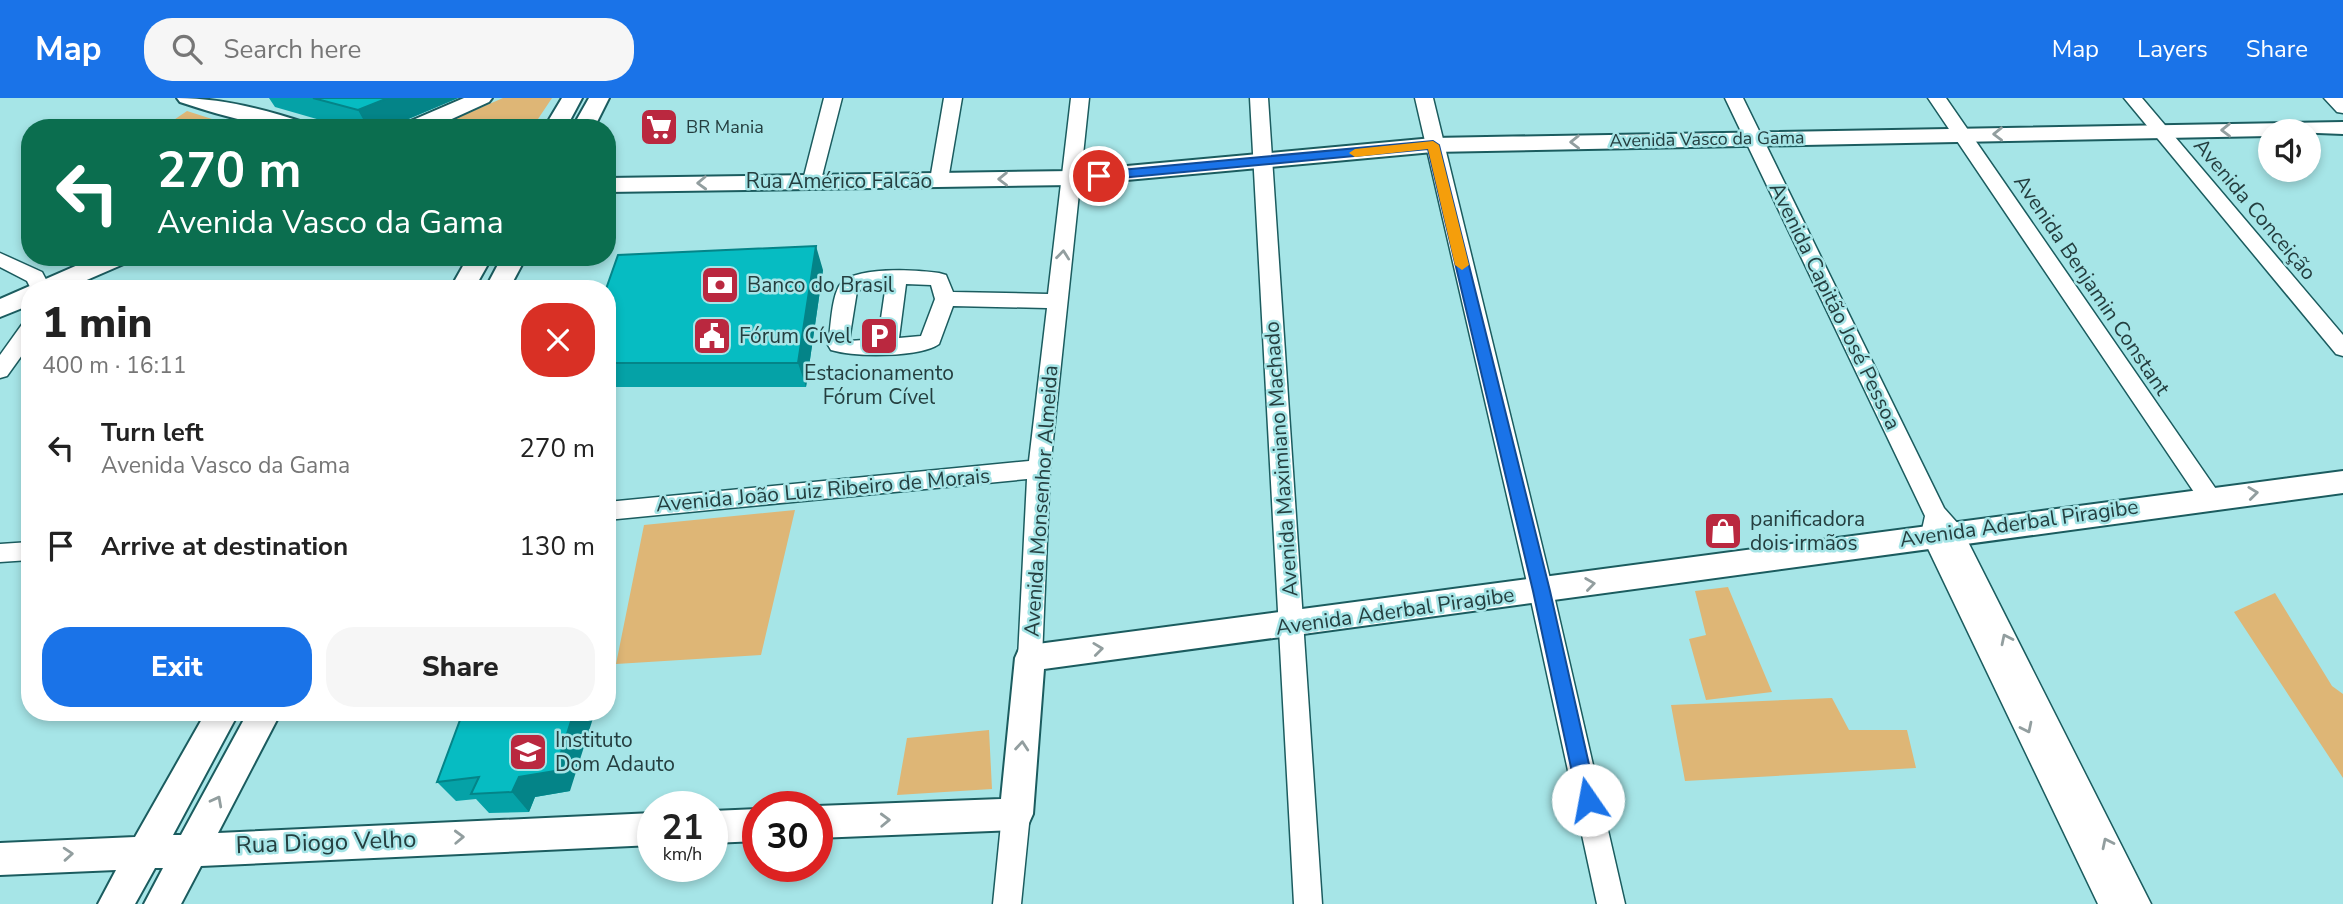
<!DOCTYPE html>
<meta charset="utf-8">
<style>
:root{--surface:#fff;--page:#f6f6f6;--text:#222;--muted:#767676;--accent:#1a73e8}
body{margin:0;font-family:"Nunito Sans",sans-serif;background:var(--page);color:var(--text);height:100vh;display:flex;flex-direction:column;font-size:26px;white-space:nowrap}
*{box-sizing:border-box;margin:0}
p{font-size:23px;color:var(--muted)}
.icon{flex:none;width:38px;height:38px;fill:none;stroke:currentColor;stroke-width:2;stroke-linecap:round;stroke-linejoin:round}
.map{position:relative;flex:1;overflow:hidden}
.sheet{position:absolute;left:21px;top:182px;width:595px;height:441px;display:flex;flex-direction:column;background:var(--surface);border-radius:28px;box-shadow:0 4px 10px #0003}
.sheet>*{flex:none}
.banner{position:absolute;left:21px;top:21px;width:595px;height:147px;border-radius:28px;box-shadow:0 4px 10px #0003;background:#0b6e4f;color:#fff;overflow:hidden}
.fabs{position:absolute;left:2258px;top:21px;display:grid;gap:14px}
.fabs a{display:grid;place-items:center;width:63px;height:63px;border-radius:50%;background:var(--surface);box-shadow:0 4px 10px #0003;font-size:35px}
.speed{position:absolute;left:637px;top:693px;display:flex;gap:14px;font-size:35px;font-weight:700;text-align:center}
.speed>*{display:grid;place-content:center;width:91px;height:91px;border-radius:50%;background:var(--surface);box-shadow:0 4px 10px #0003;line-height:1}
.speed small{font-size:18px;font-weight:400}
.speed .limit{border:10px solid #d22;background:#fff;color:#111}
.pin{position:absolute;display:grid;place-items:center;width:60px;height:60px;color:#fff;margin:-30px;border:4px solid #fff;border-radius:50%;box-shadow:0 2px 7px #0007}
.me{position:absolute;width:77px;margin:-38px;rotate:348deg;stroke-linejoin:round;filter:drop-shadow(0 0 5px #0008)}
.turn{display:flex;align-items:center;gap:24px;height:147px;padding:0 21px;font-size:32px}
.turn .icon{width:91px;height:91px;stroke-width:2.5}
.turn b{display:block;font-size:49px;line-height:60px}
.round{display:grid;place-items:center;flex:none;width:74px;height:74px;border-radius:28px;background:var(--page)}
.head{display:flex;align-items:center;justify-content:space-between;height:119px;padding:0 21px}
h1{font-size:42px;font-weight:800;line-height:52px}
.cta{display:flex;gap:14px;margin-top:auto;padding:14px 21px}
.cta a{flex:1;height:80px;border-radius:28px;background:var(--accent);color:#fff;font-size:28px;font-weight:800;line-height:80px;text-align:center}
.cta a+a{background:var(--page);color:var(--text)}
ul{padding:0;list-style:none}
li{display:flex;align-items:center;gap:21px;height:98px;padding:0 21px}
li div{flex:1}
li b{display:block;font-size:26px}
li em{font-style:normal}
header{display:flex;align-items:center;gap:42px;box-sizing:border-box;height:98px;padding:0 35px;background:var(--accent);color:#fff}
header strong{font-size:33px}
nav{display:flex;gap:38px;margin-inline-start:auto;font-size:24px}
.search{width:490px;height:63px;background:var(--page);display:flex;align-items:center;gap:18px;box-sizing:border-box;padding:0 24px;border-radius:28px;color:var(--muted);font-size:26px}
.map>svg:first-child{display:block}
</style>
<header>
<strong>Map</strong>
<div class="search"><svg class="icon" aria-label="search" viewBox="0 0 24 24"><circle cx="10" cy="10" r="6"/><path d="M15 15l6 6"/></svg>Search here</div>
<nav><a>Map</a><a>Layers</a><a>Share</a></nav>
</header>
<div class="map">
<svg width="2343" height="806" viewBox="0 0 2343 806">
<rect width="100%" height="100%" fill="#a6e5e7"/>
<path fill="#deb676" d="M503,0H552L532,30H434Z
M187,13L240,30H162Z
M795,412L761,557L616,566L644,427Z
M1728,489L1772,594L1706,602L1689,541L1706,537L1695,493Z
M2275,495L2332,588L2343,596V680L2234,514Z
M1832,600L1849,632H1907L1916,670L1685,683L1671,607Z
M989,632L992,691L897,697L907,640Z"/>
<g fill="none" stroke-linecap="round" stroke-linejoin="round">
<defs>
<path id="minor" d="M824,0H842L821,82L812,88L803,82Z
M944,0H962L948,82L939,88L930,82Z
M1071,0H1089L1050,371L1042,560L1039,568L1030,571L1021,568L1018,560L1027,381L607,422V404L1029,363L1047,210L953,208L939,246C919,260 854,259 831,252L828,247C831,230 831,203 839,188C852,167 918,172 939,175L946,177L953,194L1048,196ZM875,186H886L878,241L849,243L857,193ZM906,186L931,187L935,201L921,238L899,240Z
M1250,0H1268L1322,806H1294Z
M1415,0H1433L1553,493L1625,806H1597L1529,493Z
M1725,0H1743L1944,410L1960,428L2151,806H2098L1921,436L1925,418Z
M1928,0H1946L2218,394L2221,400L2218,406L2210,409L2202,406Z
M2124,0H2142L2343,237V258L2336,256Z
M2324,0H2343V15L2337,14Z
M0,155L42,174L51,191H31L27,183L0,169Z
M30,223V246L7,278L0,280V257L23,225Z
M30,444V462L0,464V446Z
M1016,703L1026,707L1030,716L1021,806H993L1002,716L1006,707Z"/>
<path id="major" d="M177,0C220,0 264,11 306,25L309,30C264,30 222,18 180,4Z
M464,0H492L489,4L432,30H403L406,25Z
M562,0H582L566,30H544Z
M589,0H609L594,30H572Z
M2343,24V36L2270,33V38L1433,54L1072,87L607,94V80L1072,73L1433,40Z
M96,159H130L126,165L66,191H30V207L0,219V201Z
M468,159H492L474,191H450Z
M502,159H526L509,191H485Z
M2343,373V395L1044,571L1033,716L1028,727L1016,732L817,740V708L1001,701L1015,560L1019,551L1030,547Z
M206,614H239L173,737H181L248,614H281L218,735L653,715V747L201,768L181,806H144L163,770H155L135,806H98L116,772L0,777V745L135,739Z
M758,711V743L712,745V713Z"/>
</defs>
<use href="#minor" stroke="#1b5c5f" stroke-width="3"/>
<use href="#major" stroke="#1b5c5f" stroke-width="4"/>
<use href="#minor" fill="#fff" fill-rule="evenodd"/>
<use href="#major" fill="#fff" fill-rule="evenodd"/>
</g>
<path fill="#05a2a7" d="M269,0H458L387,30H348L275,9Z
M823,172L806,289H607V191Z
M463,614L570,693L535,699L529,714L489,715L476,701L456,703L437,684Z"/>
<path fill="#048488" d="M388,0H458L387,30H368L358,12Z
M816,148L823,172L806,289L798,265Z
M574,614H595L570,693L535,699L529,714L512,694L519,679Z"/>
<path fill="#06bcc2" stroke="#048488" stroke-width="2" d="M313,0H388L358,12Z
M816,148L798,265H607V191H606L618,157Z
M463,614H574L555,673L519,679L512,694L471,696L479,679L437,684Z"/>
<defs><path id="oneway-chevron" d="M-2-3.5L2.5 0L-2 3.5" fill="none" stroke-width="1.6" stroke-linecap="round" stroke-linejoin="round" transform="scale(1.75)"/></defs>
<g stroke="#929e9f">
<use href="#oneway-chevron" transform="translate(2226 32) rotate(179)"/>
<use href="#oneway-chevron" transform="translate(1998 36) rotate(179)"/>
<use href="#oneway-chevron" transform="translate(1575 44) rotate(179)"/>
<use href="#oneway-chevron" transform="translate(1003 81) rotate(179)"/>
<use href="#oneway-chevron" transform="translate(702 85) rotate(178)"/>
<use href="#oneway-chevron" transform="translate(1063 157) rotate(-84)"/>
<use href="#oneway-chevron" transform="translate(2253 395) rotate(-7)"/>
<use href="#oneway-chevron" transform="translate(1590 486) rotate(-8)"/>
<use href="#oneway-chevron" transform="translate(2006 541) rotate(-116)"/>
<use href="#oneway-chevron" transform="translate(1098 551) rotate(-7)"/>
<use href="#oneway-chevron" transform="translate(2027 630) rotate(64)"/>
<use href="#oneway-chevron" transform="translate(1022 648) rotate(-85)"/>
<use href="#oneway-chevron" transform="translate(217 703) rotate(-62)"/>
<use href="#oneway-chevron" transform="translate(885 722) rotate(-2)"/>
<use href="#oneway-chevron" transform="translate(459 739) rotate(-2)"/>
<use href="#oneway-chevron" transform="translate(2107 745) rotate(-116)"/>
<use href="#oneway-chevron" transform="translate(68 756) rotate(-4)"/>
</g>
<path fill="#1a73e8" stroke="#114b97" stroke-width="2" d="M1433,43L1439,47L1550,493L1597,702L1594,708L1588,710L1581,708L1578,702L1533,493L1428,51L1099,82L1092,78L1099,74Z"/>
<path fill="#f59e0b" d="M1433,43L1439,47L1469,167L1462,172L1455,167L1428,51L1355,59L1349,55L1355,51Z"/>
<defs>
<symbol id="supermarket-square" viewBox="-11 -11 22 22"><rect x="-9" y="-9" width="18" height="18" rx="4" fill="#ba283f" stroke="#a6e5e7"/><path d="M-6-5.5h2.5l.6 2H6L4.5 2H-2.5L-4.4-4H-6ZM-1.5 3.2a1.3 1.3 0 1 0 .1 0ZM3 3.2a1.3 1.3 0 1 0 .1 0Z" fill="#fff"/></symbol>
<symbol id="bank-square" viewBox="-11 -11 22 22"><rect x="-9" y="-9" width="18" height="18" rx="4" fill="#ba283f" stroke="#a6e5e7"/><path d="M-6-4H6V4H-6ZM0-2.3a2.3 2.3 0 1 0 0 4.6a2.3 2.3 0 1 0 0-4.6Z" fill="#fff"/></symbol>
<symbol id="civic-square" viewBox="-11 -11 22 22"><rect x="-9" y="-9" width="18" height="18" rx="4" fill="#ba283f" stroke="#a6e5e7"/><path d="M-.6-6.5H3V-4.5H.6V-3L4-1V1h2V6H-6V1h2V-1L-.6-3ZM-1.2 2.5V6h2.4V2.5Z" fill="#fff"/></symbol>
<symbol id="parking-square" viewBox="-11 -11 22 22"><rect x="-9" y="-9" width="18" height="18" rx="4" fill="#ba283f" stroke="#a6e5e7"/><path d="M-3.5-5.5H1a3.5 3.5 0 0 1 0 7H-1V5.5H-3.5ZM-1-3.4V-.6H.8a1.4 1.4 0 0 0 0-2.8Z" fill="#fff"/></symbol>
<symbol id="shop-square" viewBox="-11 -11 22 22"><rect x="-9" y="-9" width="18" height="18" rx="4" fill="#ba283f" stroke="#a6e5e7"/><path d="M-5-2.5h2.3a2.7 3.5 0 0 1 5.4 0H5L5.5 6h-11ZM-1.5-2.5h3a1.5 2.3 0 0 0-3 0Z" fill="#fff"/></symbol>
<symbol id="school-square" viewBox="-11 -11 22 22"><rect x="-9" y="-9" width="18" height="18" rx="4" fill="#ba283f" stroke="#a6e5e7"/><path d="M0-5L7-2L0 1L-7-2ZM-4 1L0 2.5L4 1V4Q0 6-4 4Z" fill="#fff"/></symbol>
</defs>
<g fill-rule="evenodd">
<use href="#supermarket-square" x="637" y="7" width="44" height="44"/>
<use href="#bank-square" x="698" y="165" width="44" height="44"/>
<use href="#civic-square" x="690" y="216" width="44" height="44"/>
<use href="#parking-square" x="857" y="216" width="44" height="44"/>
<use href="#shop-square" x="1701" y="411" width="44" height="44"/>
<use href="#school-square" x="506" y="632" width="44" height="44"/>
</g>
<g text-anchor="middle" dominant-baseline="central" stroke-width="5" stroke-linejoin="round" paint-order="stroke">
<g font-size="18" fill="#243e3f" stroke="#a6e5e7" text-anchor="start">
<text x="686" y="29">BR Mania</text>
</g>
<g font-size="18" fill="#243e3f" stroke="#a6e5e7">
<text transform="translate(1707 41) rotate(-1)">Avenida Vasco da Gama</text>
</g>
<g font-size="21" fill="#243e3f" stroke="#a6e5e7">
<text x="839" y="83">Rua Américo Falcão</text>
<text transform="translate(2255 111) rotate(50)">Avenida Conceição</text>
<text transform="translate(2092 187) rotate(56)">Avenida Benjamin Constant</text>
<text transform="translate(1835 208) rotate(64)">Avenida Capitão José Pessoa</text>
<text transform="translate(1281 361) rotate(-94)">Avenida Maximiano Machado</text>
<text transform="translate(823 392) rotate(-5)">Avenida João Luiz Ribeiro de Morais</text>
<text transform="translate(1041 403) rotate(-86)">Avenida Monsenhor Almeida</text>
<text transform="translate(2019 425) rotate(-8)">Avenida Aderbal Piragibe</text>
<text transform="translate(1395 513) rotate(-8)">Avenida Aderbal Piragibe</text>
</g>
<g font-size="21" fill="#243e3f" stroke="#a6e5e7" text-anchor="start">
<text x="747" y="187">Banco do Brasil</text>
<text x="739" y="238">Fórum Cível</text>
<text x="879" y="275" text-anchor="middle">Estacionamento<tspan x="879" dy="24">Fórum Cível</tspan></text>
<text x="1750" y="421">panificadora<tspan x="1750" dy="24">dois irmãos</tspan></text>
<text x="555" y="642">Instituto<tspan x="555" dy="24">Dom Adauto</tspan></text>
</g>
<g font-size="24" fill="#243e3f" stroke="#a6e5e7">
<text transform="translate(326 744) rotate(-2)">Rua Diogo Velho</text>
</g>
</g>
</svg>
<div class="fabs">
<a><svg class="icon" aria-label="sound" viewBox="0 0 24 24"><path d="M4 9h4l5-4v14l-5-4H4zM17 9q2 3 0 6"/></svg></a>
</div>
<div class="speed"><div>21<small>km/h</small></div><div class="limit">30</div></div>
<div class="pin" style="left:1099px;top:78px;background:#d93025"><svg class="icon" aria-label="arrive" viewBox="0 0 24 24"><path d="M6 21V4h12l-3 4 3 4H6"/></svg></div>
<svg class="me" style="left:1588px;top:702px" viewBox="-20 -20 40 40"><circle r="19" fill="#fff"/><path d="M0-13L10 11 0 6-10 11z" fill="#1a73e8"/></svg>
<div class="banner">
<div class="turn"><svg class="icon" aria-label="left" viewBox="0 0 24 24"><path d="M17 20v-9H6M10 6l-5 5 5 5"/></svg><div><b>270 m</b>Avenida Vasco da Gama</div></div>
</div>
<section class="sheet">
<div class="head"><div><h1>1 min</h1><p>400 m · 16:11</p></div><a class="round" style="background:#d93025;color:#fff"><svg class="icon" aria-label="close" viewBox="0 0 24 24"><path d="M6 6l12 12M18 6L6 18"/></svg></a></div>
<ul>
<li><svg class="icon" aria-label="left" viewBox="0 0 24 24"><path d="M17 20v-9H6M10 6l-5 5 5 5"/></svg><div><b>Turn left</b><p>Avenida Vasco da Gama</p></div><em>270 m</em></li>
<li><svg class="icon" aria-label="arrive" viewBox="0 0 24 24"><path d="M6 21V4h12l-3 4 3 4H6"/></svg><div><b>Arrive at destination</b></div><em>130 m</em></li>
</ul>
<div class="cta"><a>Exit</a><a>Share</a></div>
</section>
</div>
